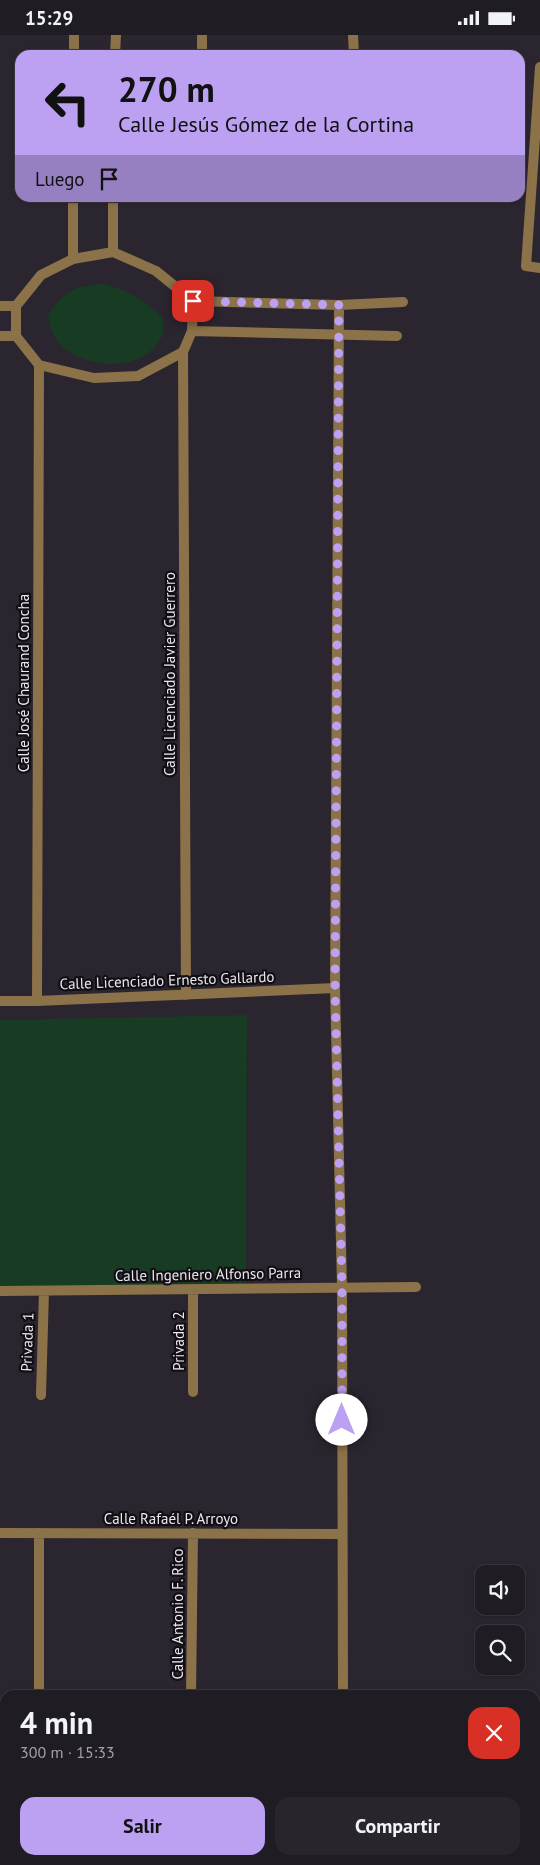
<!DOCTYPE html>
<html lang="es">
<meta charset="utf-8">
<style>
:root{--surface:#201c24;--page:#28252c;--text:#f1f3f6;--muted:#a2a1a6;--line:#3d3a41;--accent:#bca0f2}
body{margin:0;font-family:"PT Sans",sans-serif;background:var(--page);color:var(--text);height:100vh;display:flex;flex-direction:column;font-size:19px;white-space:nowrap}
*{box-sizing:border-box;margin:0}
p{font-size:16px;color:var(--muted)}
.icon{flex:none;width:28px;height:28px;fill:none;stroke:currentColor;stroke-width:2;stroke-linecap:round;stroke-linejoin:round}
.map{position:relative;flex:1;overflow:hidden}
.drawer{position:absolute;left:0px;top:1655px;width:540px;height:175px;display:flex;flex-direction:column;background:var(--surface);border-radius:15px 15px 0 0;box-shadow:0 1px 4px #0004,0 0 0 1px var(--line)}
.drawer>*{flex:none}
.guide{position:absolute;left:15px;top:15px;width:510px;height:152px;border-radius:15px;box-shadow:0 1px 4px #0004,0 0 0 1px var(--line);background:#bca0f2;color:#111;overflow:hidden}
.tools{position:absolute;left:475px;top:1530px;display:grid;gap:10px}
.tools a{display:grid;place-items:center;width:50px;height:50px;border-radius:10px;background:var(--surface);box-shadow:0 1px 4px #0004,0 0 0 1px var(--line);font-size:25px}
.pin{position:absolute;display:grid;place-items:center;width:42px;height:42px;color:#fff;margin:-21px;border-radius:10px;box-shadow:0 2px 8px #0006}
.me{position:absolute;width:55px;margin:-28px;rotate:0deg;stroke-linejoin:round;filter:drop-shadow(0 0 4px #0008)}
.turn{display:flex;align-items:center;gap:18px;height:105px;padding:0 20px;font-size:22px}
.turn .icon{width:65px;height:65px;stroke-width:2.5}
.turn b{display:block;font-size:35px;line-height:42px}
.then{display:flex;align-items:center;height:48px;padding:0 20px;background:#0003;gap:10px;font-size:19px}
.round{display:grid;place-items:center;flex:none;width:52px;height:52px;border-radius:15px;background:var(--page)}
.summary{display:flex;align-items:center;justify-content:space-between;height:85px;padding:0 20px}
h1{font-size:30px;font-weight:700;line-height:38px}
.primary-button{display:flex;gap:10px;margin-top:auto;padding:10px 20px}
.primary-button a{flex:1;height:58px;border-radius:15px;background:var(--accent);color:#111;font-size:20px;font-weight:700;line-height:58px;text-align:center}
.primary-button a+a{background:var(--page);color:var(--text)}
.status{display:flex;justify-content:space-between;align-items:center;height:35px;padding:0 25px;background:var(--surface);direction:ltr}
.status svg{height:14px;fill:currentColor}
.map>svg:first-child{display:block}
</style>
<div class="status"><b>15:29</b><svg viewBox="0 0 49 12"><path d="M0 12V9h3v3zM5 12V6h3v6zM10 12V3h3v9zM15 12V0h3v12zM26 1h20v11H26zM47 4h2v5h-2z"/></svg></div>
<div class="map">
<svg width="540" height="1830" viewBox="0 0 540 1830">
<rect width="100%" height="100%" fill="#2b2530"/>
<path fill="#173b23" d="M103,249C127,254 146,265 163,284C163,288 164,295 163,299C162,302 159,306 157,309C137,338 81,333 59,308C52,300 50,290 48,280C64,256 75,251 103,249Z
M247,980L246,1252H0V985Z"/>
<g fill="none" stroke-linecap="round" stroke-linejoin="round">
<path stroke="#8b7248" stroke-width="10" d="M540,32L526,231L540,233"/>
<path stroke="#8b7248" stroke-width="10" d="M202,0V20
M353,0L354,20
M74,20V0
M115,20L116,0
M113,217L156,236L193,266L192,296L183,317L138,341L94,343L39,330L16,301V271L41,240L73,224Z
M113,217V162
M73,224V162
M193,266L339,270L403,267
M339,270L335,953L342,1252L343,1660
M0,271H16
M192,296L397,301
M0,301H16
M183,317L186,960
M0,966H37L335,953
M37,966L39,330
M193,1254V1357
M0,1256L416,1252
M41,1360L44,1256
M0,1498L342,1499
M39,1660V1498
M191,1660L193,1498
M345,1825V1830
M38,1830V1825
M190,1830V1825"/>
</g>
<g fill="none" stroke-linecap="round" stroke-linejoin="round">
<path stroke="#bca0f2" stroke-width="9" stroke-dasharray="0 16.2" d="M193,266L339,270L335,953L342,1252V1385"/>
</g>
<g text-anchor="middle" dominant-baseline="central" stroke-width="4.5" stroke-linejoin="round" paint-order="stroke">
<g font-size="15" fill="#ebe7ef" stroke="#120f14">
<text transform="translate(169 639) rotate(-90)">Calle Licenciado Javier Guerrero</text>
<text transform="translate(23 648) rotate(-90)">Calle José Chaurand Concha</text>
<text transform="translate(167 945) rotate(-2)">Calle Licenciado Ernesto Gallardo</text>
<text transform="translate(208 1239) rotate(-1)">Calle Ingeniero Alfonso Parra</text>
<text transform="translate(178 1306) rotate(-90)">Privada 2</text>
<text transform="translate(27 1307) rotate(-88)">Privada 1</text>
<text x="171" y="1483">Calle Rafaél P. Arroyo</text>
<text transform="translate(177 1579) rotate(-90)">Calle Antonio F. Rico</text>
</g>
</g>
</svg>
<div class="tools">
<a><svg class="icon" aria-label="sound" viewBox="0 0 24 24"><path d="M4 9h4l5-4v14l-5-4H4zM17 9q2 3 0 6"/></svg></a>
<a><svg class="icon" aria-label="search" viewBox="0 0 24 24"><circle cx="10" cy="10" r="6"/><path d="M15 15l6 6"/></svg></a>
</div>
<div class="pin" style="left:193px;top:266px;background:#d93025"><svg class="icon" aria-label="arrive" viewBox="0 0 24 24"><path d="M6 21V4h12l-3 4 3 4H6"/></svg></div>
<svg class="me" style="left:342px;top:1385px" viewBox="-20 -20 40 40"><circle r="19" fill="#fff"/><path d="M0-13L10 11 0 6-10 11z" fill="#bca0f2"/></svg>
<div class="guide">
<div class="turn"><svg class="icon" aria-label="left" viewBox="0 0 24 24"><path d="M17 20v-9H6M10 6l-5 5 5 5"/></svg><div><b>270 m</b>Calle Jesús Gómez de la Cortina</div></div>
<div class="then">Luego<svg class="icon" aria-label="arrive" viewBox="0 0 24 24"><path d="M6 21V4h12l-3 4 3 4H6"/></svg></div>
</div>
<section class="drawer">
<div class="summary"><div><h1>4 min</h1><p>300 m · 15:33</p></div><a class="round" style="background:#d93025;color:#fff"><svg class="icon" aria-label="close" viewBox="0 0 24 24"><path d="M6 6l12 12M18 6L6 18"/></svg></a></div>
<div class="primary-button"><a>Salir</a><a>Compartir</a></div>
</section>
</div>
